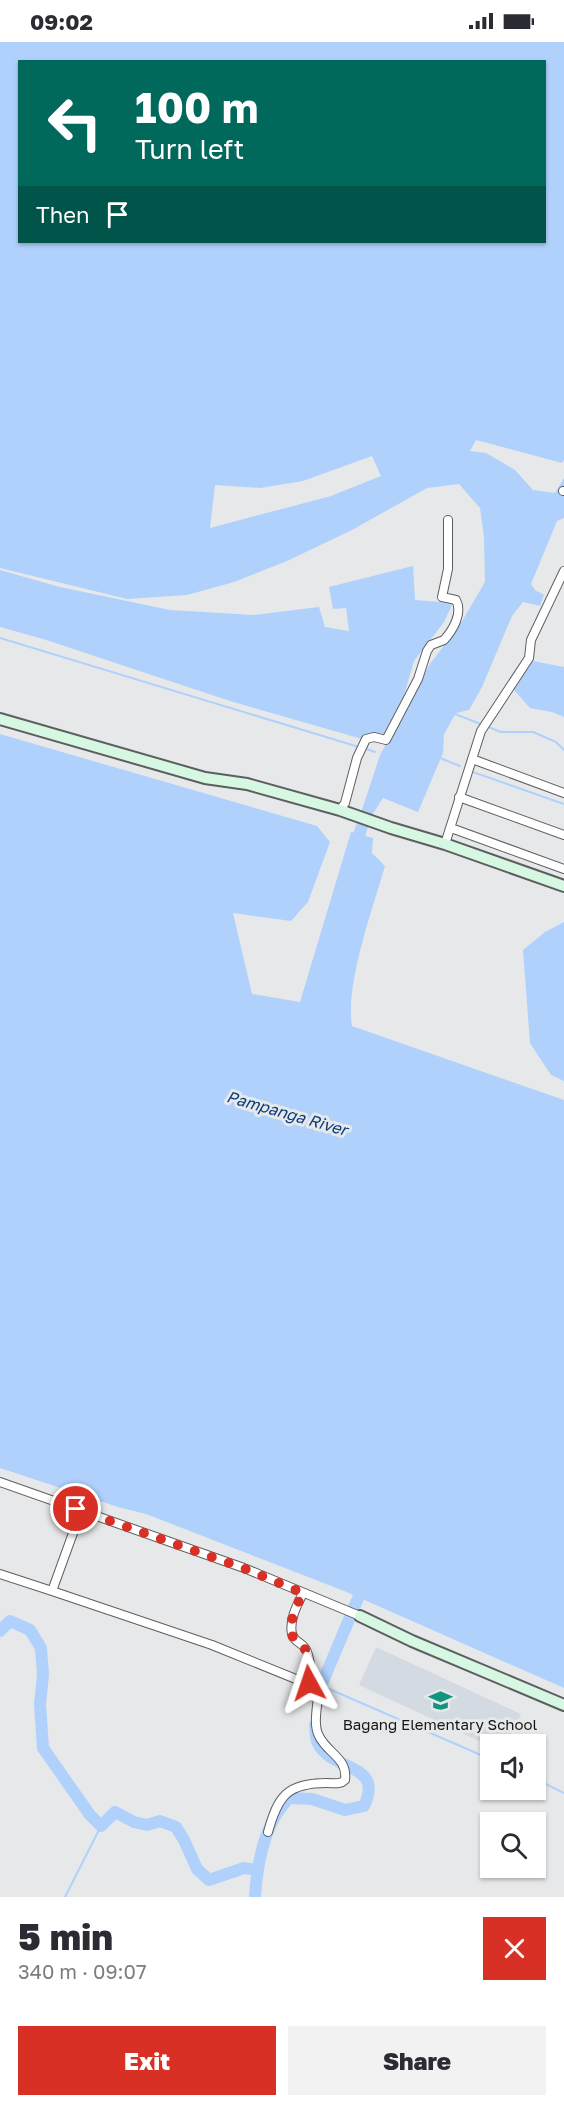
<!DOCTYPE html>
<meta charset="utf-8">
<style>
:root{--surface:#fff;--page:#f2f2f3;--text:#2b2b33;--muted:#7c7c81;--accent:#d93025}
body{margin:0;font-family:"Golos Text",sans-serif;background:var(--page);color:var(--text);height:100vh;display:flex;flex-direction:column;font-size:22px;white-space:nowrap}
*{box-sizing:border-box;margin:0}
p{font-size:20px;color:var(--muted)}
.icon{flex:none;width:33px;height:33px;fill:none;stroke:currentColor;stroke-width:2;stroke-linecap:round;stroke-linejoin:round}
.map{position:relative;height:1855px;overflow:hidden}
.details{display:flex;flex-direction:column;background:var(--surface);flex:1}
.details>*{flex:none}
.hud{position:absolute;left:18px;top:18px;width:528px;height:183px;border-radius:0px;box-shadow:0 2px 4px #0004;background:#00695c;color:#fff;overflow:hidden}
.fabs{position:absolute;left:480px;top:1692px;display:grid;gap:12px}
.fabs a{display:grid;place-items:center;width:66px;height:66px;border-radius:0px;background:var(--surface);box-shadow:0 2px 4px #0004;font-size:30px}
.pin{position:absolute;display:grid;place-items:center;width:51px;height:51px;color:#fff;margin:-26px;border:3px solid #fff;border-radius:50%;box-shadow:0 2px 6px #0007}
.me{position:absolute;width:66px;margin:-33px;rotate:355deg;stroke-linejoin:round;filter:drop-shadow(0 0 4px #0008)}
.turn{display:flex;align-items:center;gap:21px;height:126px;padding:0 18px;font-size:27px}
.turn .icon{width:78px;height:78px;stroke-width:2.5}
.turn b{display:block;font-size:42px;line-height:51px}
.then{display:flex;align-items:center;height:57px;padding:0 18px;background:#0003;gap:12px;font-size:22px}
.round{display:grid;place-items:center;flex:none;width:63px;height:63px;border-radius:0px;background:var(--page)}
.headline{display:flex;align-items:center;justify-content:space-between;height:102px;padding:0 18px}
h1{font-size:36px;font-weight:800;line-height:45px}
.button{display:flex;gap:12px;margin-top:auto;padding:12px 18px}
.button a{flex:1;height:69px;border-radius:0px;background:var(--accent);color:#fff;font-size:24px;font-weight:800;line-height:69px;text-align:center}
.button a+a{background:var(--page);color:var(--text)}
.status{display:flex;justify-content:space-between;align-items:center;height:42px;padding:0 30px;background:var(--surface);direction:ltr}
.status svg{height:16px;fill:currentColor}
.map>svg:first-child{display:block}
</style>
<div class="status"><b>09:02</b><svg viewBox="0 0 49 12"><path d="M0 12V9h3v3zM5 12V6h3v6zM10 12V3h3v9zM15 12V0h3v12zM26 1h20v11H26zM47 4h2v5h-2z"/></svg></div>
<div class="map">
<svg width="564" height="1855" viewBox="0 0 564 1855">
<rect width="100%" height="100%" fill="#e7e8ea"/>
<path fill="#d4dae1" d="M376,1605L521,1672L507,1702H490V1704L359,1643Z"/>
<path fill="#b0d1fc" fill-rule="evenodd" d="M0,0H564V418L562,421L476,398L470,409L486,411L515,428L533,448L555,451L564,436V476L557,479L531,542L535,548L544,553L540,564L523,560L512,574L482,645L469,668L456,671L444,692L443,711L418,770L383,756L374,770L363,765L380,713L430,622L461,581L485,540L484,495L480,466L459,442L427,446L352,488L287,519L234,540L187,553L127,557L0,526ZM20,20H544V200H20ZM372,414L381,434L331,454L210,486L215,443L260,446L303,439Z
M413,524L415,558L440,560L452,563L444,580L414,619L404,653L383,693L372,691L362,697L230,659L43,597L0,585V528L60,545L170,568L254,573L319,565L325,585L349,589L346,566L333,567L329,545Z
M533,619L564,625V675L552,670L530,666L513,647Z
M0,692L317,784L330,800L308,860L291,879L233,871L252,952L300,960L351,790L373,796L372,811L385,824C373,866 345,942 352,984L564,1058V1646L344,1549L146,1472L118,1465L0,1426Z
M564,880V1039L551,1033L530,1001L523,908L545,890Z"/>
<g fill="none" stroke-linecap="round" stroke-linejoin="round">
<path stroke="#b0d1fc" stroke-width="2" d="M0,596L359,705
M455,672L501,690H533L556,700L564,708
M364,706L375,710
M440,716L460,724
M470,729L564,762
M320,1643L490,1717
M536,1737L564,1751
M65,1855L101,1784"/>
<path stroke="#b0d1fc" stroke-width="12" d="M358,807L357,798L374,752
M0,1589L10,1579L30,1588L41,1606L43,1633L40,1662L43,1706L90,1773L101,1784L115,1770L134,1780L147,1783L160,1779L176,1785L184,1798L197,1827L209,1838L244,1826L258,1828
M319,1660L321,1644L364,1542
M255,1855C257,1822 265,1780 289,1756L312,1757L345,1768L364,1764C385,1720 331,1730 318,1701C315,1697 316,1688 315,1683"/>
<defs>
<path id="street" d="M563,449H564
M472,717L564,751
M459,755L564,793
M340,768L345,761L357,716L366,697L374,695L386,698L418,637L427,609L431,603L444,598C453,588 463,571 456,558L442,555L448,527V478
M451,786L564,827
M445,802L481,689L529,616L531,598L564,529
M0,1440L244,1526L360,1574
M81,1469L52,1549L212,1603L318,1646C319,1661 312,1681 319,1694C327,1711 348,1716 345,1738C340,1743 334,1741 327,1741C287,1741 278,1754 268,1790
M0,1532L52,1549
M296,1656L309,1644C311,1634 311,1615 305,1606C301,1600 294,1600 292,1592C289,1578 297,1563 303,1551"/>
<path id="secondary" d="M0,677L205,736L247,742L340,768L391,786L445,802L564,844
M360,1574L412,1599L564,1663"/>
</defs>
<use href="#street" stroke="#5d5e60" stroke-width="10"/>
<use href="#secondary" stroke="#5d5e60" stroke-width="14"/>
<use href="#street" stroke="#fff" stroke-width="8"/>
<use href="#secondary" stroke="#d6f8e3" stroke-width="10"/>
</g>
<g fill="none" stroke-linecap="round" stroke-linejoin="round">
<path stroke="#d93025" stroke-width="10" stroke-dasharray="0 18" d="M76,1467L243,1526L303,1551C297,1563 288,1580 292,1593C294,1598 299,1600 302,1603C310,1611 310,1630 309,1641"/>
</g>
<defs>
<symbol id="school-bare" viewBox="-9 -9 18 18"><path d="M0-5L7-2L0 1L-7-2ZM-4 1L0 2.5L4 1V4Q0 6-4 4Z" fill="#11957f" stroke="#e7e8ea" stroke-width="2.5" paint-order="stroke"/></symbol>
</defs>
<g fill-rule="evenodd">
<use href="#school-bare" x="424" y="1642" width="33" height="33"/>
</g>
<g text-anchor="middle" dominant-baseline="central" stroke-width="6" stroke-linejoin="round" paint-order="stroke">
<g font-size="15" fill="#151516" stroke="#e7e8ea">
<text x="440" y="1682">Bagang Elementary School</text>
</g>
<g font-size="16" font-style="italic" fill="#093e7c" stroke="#e7e8ea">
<text transform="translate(287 1071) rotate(16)">Pampanga River</text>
</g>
</g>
</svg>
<div class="fabs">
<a><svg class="icon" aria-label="sound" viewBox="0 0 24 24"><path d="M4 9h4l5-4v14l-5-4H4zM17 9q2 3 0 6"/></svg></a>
<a><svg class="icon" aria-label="search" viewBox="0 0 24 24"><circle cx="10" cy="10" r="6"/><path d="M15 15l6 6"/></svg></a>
</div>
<div class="pin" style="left:76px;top:1467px;background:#d93025"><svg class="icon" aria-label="arrive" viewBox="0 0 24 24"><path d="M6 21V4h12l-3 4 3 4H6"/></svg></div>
<svg class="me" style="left:309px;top:1641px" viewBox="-20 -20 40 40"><path d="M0-17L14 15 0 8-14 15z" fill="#d93025" stroke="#fff" stroke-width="4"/></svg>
<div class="hud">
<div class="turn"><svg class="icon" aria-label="left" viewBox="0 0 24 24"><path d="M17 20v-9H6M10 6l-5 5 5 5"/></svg><div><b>100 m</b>Turn left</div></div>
<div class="then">Then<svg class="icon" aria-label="arrive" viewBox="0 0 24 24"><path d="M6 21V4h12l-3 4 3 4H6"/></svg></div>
</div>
</div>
<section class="details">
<div class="headline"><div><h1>5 min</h1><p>340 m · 09:07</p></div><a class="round" style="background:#d93025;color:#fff"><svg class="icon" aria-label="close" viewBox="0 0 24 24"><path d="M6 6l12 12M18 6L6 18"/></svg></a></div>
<div class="button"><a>Exit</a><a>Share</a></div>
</section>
